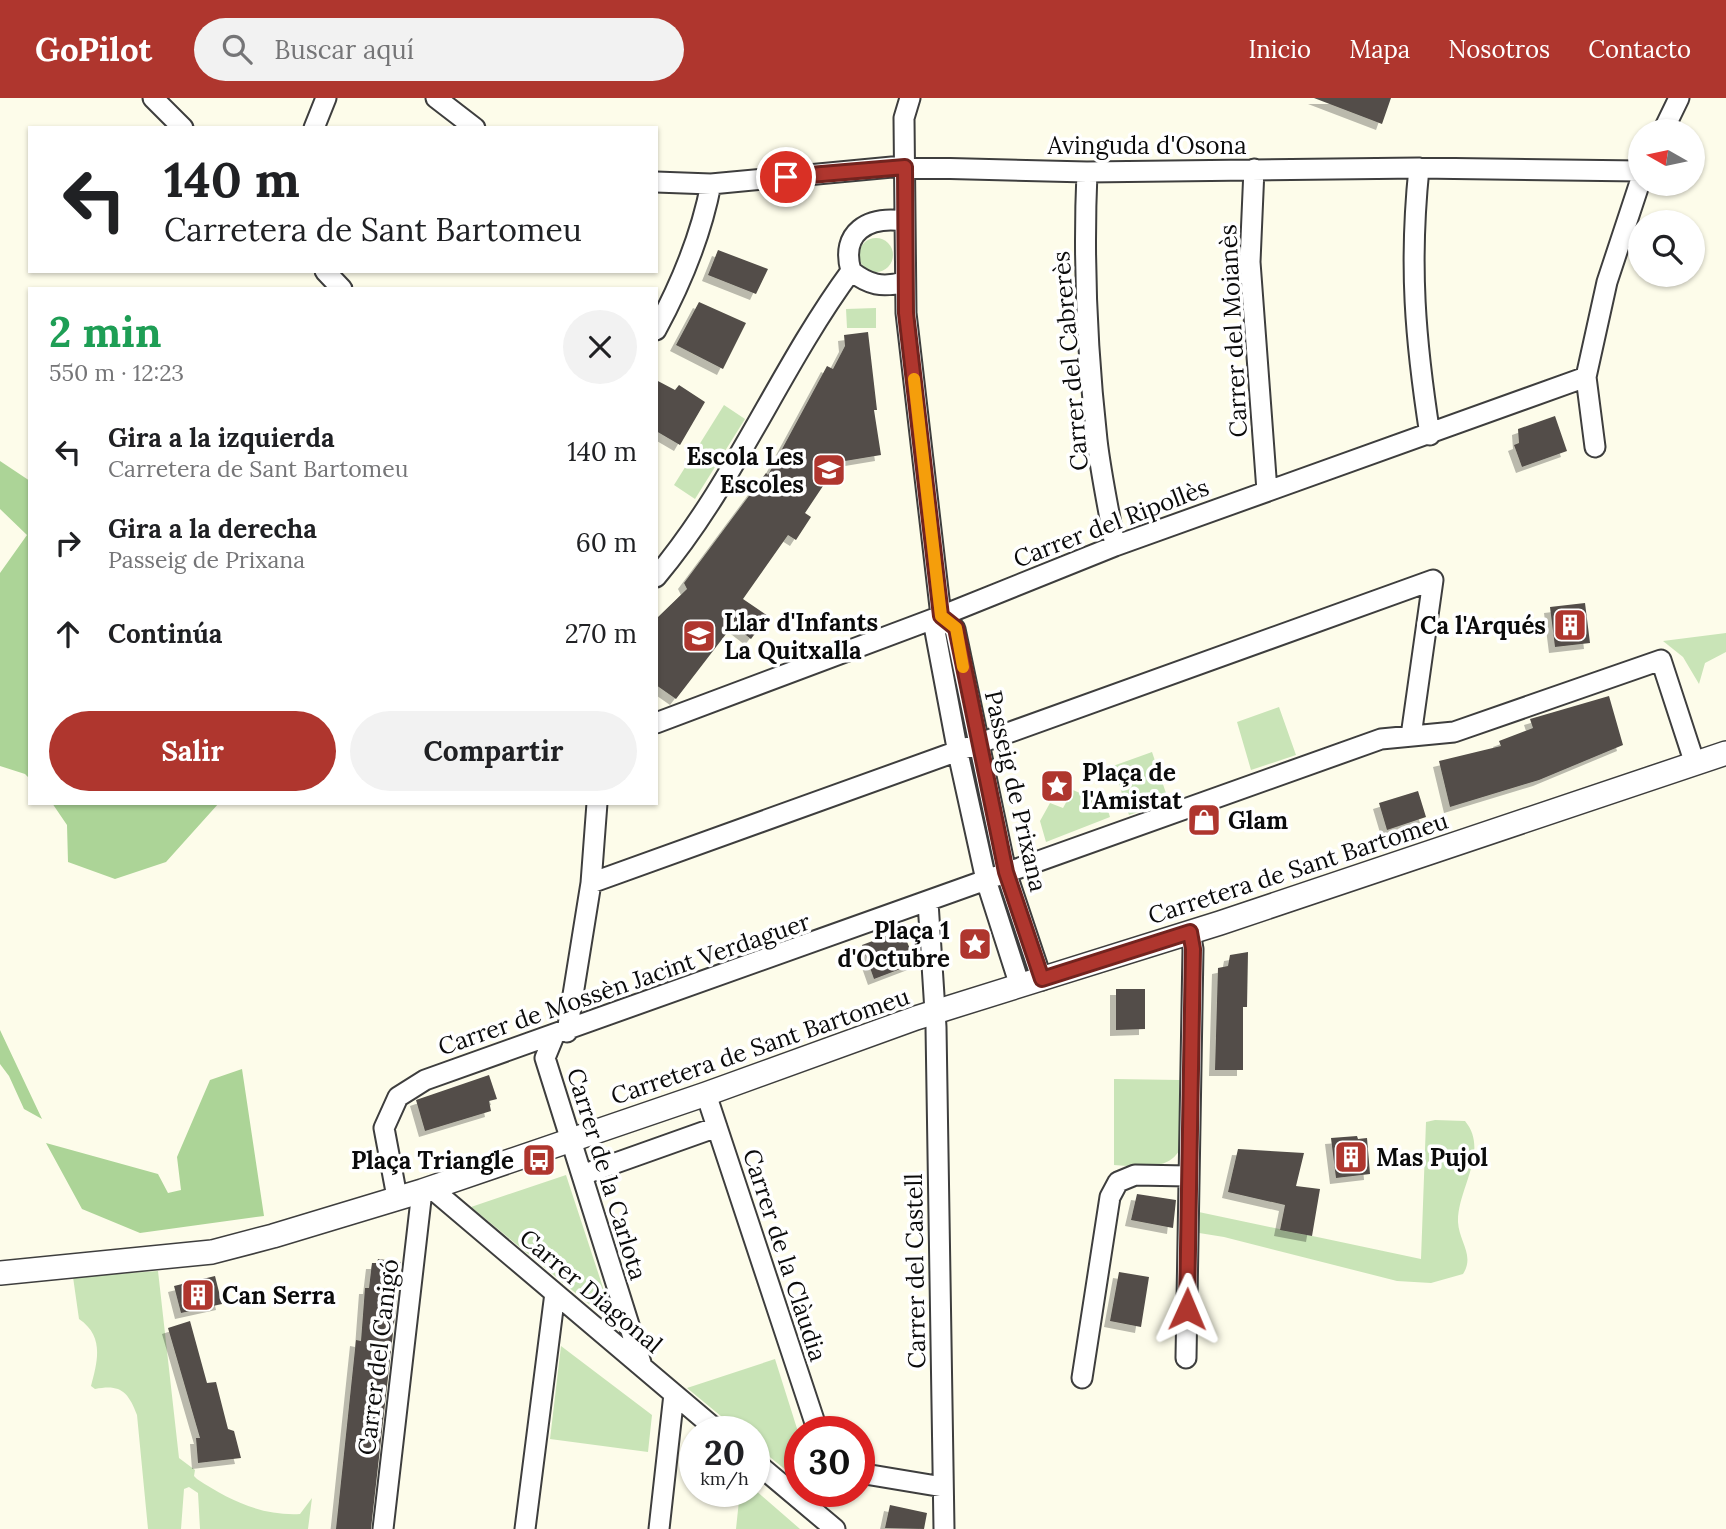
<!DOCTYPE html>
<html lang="es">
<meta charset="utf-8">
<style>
:root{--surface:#fff;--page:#f2f2f2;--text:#202124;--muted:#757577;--accent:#af362e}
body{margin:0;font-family:Lora,serif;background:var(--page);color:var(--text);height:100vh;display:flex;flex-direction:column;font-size:26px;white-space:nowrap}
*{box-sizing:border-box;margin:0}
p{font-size:23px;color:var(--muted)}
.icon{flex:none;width:38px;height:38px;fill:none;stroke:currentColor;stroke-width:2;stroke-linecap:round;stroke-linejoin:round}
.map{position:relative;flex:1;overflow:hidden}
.panel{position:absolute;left:28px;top:189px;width:630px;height:518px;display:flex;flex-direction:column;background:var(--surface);border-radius:0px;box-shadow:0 2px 5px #0004}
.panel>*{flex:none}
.banner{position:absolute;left:28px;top:28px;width:630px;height:147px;border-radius:0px;box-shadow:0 2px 5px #0004;background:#fff;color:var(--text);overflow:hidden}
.needle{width:46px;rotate:279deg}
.tools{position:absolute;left:1628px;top:21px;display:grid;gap:14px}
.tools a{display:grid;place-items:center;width:77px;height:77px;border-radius:50%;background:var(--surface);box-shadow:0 2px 5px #0004;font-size:35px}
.speed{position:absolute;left:679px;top:1318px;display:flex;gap:14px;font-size:35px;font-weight:700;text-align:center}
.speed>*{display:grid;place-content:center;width:91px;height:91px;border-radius:50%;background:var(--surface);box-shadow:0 2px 5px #0004;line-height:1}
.speed small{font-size:18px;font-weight:400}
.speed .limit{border:10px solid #d22;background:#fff;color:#111}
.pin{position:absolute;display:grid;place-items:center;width:60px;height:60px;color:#fff;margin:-30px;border:4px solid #fff;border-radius:50%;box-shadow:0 2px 7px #0007}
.me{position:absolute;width:77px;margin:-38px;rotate:1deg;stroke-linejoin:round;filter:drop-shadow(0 0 5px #0008)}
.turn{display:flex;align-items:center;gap:24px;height:147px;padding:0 21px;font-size:32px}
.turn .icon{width:91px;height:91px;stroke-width:2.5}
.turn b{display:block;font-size:49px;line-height:60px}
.round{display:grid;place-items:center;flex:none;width:74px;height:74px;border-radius:37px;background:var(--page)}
.headline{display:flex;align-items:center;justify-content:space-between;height:119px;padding:0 21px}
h1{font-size:42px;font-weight:800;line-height:52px;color:#1e9e55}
.button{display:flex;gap:14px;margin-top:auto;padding:14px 21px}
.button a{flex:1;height:80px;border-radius:42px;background:var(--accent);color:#fff;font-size:28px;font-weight:800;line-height:80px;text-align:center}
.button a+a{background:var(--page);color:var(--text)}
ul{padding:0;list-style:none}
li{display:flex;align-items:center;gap:21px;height:91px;padding:0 21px}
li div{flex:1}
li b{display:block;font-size:26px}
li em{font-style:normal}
header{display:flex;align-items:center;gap:42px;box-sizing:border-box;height:98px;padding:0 35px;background:var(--accent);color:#fff}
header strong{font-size:33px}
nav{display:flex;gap:38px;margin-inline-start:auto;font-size:24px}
.search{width:490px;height:63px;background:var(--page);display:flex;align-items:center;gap:18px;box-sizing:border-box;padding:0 24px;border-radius:38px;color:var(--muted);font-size:26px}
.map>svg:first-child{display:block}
</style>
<header>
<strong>GoPilot</strong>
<div class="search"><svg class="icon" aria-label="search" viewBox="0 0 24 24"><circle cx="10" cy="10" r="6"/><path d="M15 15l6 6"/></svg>Buscar aquí</div>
<nav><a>Inicio</a><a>Mapa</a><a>Nosotros</a><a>Contacto</a></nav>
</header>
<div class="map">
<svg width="1726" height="1431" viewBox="0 0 1726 1431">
<defs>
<filter id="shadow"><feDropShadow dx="-6" dy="6" stdDeviation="0" flood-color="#0004"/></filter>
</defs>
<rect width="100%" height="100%" fill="#fdfcea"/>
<path fill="#c9e4b7" d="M859 157a17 17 0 1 1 34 0a17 17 0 1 1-34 0Z
M876,210V230H847L846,211Z
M724,307L745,321L695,401L674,387Z
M1726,535V554L1705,565L1699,586L1683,559L1663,543Z
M1279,609L1296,657L1251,672L1237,624Z
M1152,654L1169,704L1129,717L1113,668Z
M1073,692L1096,702L1104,700L1110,719L1046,744L1040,723L1050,705L1063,710Z
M1114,981L1180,982L1179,1053C1166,1074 1136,1068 1114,1067Z
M1435,1022L1465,1023C1490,1053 1457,1091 1458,1124C1459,1144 1475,1157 1463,1176L1431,1185L1397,1183L1224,1139L1193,1134L1194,1113L1421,1161L1426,1024Z
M566,1077L611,1214L601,1216L471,1109Z
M158,1173L179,1360L195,1372L194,1378L197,1381C229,1402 261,1418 300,1416L312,1400L308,1431H200L198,1395L189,1389L184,1391L181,1431H148L137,1317C128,1293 120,1286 95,1291L91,1288C98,1262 104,1238 79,1221L73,1179Z
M561,1248L652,1317L648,1354L550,1341Z
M775,1261L800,1340V1375L793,1378L754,1346V1334L739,1333L687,1290Z
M754,1391L800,1431H736L740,1393Z"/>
<path fill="#acd497" d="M0,363L30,383V681L25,676L0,668V475L27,437L0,411Z
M52,705H219L166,764L115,781L68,764L67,727Z
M0,932L42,1021L24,1011L9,978L0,966Z
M242,971L264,1118L140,1135L82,1111L46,1045L158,1076L168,1095L181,1092L177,1059L210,982Z"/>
<path fill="#524d48" filter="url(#shadow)" d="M1314,0H1391L1382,26Z
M718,152L768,171L756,196L708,177Z
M699,204L746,225L723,271L676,247Z
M868,234L877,312H874L881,357L839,364L805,415L811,419L796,442L788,437L743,501L768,518L751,541L733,527L676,601L656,587V521L687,491L684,485L766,375L768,377L827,268L833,271L845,248L844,237Z
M656,282L675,292L679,287L705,304L680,347L656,333Z
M1555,318L1567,353L1522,369L1514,347L1519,345L1518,331Z
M1585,505L1590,545L1555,549L1550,509Z
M1609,598L1623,647L1539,682L1450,709L1439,663L1501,648L1499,643L1533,630L1530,621Z
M1418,693L1426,719L1387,732L1379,705Z
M902,832L916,865L874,881L862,847Z
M1248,854L1247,909H1243V972H1215L1218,870L1228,868L1230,857Z
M1116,891H1145V931L1116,932Z
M489,977L497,1001L489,1003L491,1013L425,1033L416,1002Z
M1357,1038L1358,1041L1367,1040L1370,1076L1336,1080L1331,1040Z
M1238,1051L1304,1055L1296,1088L1320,1091L1312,1138L1280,1132L1285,1107L1228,1094Z
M1137,1096L1176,1102L1173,1130L1131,1122Z
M378,1161L401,1164L371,1431H336L356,1242L361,1243L365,1190H369L372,1165H377Z
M1119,1174L1149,1179L1141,1229L1110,1223Z
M215,1178L222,1206L181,1215L174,1188Z
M190,1223L207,1285L216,1284L228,1331L234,1333L241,1360L198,1365L196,1340H200L168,1230Z
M890,1407L927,1415L924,1431L885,1430Z"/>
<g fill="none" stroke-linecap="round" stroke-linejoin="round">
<defs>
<path id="minor" d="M153,0L183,30
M436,0L475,30
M910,0L904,20L906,215L941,518L935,533L958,655L986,782L1020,888
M314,30L326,0
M1663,33L1679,0
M1419,70C1409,167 1415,241 1430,337
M1254,71L1250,164L1267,393
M1087,74C1083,164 1087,252 1097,342C1101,377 1109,413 1115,448
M656,84L711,86L892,69L1087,74L1419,70L1640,73
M904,123C868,118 840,134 851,173C869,187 882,190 904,184
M325,173L342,191
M656,232C681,186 701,138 711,86
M1595,349L1586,279L1607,184L1640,84
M656,479C735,385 779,271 851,173
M941,518L955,531L1006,774L1042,882
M656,625L941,518L1115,448L1586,279
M591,785L1433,482L1411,638
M928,804L936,929L944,1431
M567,934L591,785L597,705
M554,938L545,960L642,1268
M706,996L818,1334
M582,1077L717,1029
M431,1090L719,1334
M397,1099L384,1030L398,999L425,982L1381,641L1454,634L1661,562L1695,666
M1186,1260L1193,851L1190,834
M1082,1280L1110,1099L1118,1084L1135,1077L1188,1078
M754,1363L835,1431
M859,1375L943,1389
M383,1431L422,1093
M525,1431L555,1195
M659,1431L674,1296"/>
<path id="tertiary" d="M0,1175L212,1154L273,1138L422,1093L706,996L916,920L1220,825L1726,655"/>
</defs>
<use href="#minor" stroke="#3e3e3e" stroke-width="23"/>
<use href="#tertiary" stroke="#3e3e3e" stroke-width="26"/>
<use href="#minor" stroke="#fff" stroke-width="19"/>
<use href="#tertiary" stroke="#fff" stroke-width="23"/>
</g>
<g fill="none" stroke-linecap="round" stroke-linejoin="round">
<defs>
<path id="route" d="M786,79L905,69L906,215L941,518L956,530L1006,774L1042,881L1190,834L1193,851L1187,1211"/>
</defs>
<use href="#route" stroke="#72231e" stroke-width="18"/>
<use href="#route" stroke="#af362e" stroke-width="12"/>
<path stroke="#f59e0b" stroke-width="12" d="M914,281L941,518L956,530L963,569"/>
</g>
<defs>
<symbol id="school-square" viewBox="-11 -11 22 22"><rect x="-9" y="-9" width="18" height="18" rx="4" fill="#af362e" stroke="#fff"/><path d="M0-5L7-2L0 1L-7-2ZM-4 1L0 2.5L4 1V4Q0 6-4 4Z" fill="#fff"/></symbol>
<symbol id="building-square" viewBox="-11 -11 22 22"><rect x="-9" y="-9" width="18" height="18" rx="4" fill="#af362e" stroke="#fff"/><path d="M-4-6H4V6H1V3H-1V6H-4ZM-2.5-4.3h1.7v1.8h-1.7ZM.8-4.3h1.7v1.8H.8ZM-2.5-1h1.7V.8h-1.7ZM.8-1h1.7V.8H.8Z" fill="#fff"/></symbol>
<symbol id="sight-square" viewBox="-11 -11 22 22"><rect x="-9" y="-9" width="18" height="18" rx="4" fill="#af362e" stroke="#fff"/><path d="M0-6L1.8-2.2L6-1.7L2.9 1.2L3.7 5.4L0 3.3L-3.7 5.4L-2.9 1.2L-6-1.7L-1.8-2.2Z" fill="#fff"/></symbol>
<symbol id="shop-square" viewBox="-11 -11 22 22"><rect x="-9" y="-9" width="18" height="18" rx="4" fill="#af362e" stroke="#fff"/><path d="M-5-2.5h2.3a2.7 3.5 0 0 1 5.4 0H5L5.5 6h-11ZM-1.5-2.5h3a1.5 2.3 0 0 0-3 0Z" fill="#fff"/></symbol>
<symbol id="bus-square" viewBox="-11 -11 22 22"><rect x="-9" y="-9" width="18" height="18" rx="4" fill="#af362e" stroke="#fff"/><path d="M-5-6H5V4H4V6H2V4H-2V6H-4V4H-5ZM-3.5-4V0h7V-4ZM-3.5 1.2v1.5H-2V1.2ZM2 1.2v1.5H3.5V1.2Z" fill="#fff"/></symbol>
</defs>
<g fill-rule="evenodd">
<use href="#school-square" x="810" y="353" width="38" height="38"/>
<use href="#building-square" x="1551" y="508" width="38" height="38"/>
<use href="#school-square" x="680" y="519" width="38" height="38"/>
<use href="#sight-square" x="1038" y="669" width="38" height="38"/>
<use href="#shop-square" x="1185" y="703" width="38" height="38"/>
<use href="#sight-square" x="956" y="827" width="38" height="38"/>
<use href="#building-square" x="1332" y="1040" width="38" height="38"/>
<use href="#bus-square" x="520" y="1043" width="38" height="38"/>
<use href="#building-square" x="179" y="1178" width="38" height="38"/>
</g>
<g text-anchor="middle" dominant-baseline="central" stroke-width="7" stroke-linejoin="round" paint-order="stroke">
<g font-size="24" fill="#0b0b0b" stroke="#fff">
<text x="1147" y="47">Avinguda d'Osona</text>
<text transform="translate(1233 233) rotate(-93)">Carrer del Moianès</text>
<text transform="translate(1070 263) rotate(-95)">Carrer del Cabrerès</text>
<text transform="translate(1111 425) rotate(-21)">Carrer del Ripollès</text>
<text transform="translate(1016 693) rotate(77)">Passeig de Prixana</text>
<text transform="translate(1298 770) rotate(-18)">Carretera de Sant Bartomeu</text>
<text transform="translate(624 886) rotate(-19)">Carrer de Mossèn Jacint Verdaguer</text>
<text transform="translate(760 948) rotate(-19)">Carretera de Sant Bartomeu</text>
<text transform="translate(607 1076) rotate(73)">Carrer de la Carlota</text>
<text transform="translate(785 1157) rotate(72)">Carrer de la Clàudia</text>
<text transform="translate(915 1173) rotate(-91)">Carrer del Castell</text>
<text transform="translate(591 1193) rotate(40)">Carrer Diagonal</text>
<text transform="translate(378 1259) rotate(-83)">Carrer del Canigó</text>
</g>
<g font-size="24" font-weight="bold" fill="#0b0b0b" stroke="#fff" text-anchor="start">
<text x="804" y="358" text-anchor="end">Escola Les<tspan x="804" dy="28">Escoles</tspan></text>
<text x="724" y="524">Llar d'Infants<tspan x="724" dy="28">La Quitxalla</tspan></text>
<text x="1546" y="527" text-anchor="end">Ca l'Arqués</text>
<text x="1082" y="674">Plaça de<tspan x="1082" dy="28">l'Amistat</tspan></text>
<text x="1228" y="722">Glam</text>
<text x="950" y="832" text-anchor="end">Plaça 1<tspan x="950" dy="28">d'Octubre</tspan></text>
<text x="1376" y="1059">Mas Pujol</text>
<text x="514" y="1062" text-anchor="end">Plaça Triangle</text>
<text x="222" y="1197">Can Serra</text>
</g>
</g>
</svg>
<div class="tools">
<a><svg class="needle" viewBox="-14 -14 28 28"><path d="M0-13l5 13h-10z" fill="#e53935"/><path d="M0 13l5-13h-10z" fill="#757577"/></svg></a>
<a><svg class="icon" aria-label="search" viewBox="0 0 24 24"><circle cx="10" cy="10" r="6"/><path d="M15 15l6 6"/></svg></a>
</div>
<div class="speed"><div>20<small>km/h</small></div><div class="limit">30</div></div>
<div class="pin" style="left:786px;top:79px;background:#d93025"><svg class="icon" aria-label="arrive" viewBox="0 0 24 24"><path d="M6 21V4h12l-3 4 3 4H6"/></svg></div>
<svg class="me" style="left:1187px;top:1211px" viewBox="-20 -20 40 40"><path d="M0-17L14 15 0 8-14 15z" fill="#af362e" stroke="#fff" stroke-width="4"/></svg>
<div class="banner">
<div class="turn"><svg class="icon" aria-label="left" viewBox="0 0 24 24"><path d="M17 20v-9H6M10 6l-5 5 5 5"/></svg><div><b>140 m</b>Carretera de Sant Bartomeu</div></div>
</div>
<section class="panel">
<div class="headline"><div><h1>2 min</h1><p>550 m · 12:23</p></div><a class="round"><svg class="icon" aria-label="close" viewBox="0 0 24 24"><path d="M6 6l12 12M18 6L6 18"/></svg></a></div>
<ul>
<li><svg class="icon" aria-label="left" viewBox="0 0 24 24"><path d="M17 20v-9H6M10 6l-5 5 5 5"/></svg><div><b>Gira a la izquierda</b><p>Carretera de Sant Bartomeu</p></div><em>140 m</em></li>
<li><svg class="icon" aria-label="right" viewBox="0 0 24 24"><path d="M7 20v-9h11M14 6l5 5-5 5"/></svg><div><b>Gira a la derecha</b><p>Passeig de Prixana</p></div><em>60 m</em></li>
<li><svg class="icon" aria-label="ahead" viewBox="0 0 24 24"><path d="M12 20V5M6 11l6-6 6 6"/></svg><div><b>Continúa</b></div><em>270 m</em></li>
</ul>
<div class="button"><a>Salir</a><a>Compartir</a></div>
</section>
</div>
